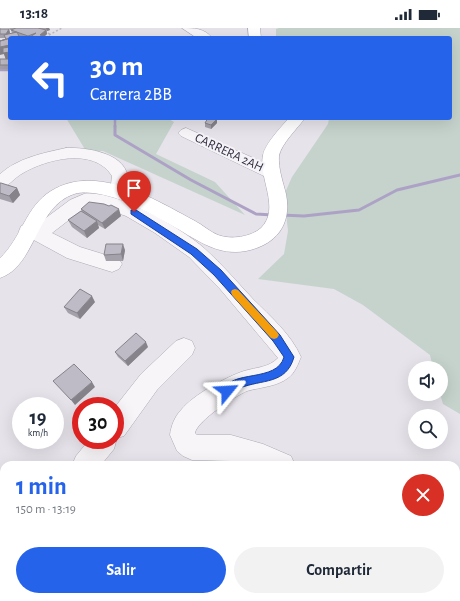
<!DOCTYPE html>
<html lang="es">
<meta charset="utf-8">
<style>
:root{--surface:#fff;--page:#f2f2f3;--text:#1f2937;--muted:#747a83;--accent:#2563eb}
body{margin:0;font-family:"Alegreya Sans",sans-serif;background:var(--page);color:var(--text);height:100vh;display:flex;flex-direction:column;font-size:15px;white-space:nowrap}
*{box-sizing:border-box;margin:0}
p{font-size:13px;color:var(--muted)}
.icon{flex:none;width:22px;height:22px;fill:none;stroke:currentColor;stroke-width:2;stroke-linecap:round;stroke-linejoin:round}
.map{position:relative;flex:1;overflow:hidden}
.sheet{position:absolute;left:0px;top:433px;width:460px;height:140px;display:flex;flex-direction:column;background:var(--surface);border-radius:12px 12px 0 0;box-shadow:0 4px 16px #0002}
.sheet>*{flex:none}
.banner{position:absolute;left:8px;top:8px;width:444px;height:84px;border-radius:4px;box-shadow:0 4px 16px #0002;background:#2563eb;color:#fff;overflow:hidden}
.fabs{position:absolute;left:408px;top:333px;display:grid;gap:8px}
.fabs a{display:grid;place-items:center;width:40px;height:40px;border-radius:50%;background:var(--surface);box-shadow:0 4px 16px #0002;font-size:20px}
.speed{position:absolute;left:12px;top:369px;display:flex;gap:8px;font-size:20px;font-weight:700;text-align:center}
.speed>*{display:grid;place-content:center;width:52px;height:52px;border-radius:50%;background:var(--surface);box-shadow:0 4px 16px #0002;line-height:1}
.speed small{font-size:10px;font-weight:400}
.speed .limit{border:6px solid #d22;background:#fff;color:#111}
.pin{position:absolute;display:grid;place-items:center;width:34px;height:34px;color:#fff;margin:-41px -17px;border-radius:50% 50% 50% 0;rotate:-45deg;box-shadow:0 0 4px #0007}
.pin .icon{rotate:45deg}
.me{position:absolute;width:44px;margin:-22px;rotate:63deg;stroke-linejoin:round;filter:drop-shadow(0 0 3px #0008)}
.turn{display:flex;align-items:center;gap:14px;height:84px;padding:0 16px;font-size:18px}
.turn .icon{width:52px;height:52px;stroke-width:2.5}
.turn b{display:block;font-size:28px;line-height:34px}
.round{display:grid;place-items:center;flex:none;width:42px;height:42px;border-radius:21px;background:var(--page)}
.headline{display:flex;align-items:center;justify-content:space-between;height:68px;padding:0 16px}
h1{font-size:24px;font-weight:700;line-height:30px;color:var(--accent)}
.primary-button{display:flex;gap:8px;margin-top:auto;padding:8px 16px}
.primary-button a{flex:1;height:46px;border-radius:24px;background:var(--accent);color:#fff;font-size:16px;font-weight:700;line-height:46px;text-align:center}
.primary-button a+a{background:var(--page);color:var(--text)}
.status{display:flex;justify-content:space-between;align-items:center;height:28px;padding:0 20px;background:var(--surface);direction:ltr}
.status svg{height:11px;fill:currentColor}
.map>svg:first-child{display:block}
</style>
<div class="status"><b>13:18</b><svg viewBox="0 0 49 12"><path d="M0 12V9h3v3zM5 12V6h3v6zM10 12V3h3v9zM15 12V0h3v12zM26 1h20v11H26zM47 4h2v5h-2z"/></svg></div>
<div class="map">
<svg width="460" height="573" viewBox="0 0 460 573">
<rect width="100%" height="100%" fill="#e6e3ea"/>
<path fill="#c5d3cc" d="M279,0H460V386L443,376L440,366L441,340H433L430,327L363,277L334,261L258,251L284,226L288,203L284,167L292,149L328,96L329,90H450V10H276V1Z
M66,90H167L174,94L156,126L215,154L245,187L103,123H86Z"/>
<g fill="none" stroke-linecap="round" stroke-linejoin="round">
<path stroke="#ada2c6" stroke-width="2.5" d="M0,42H10
M115,90V99"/>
<path stroke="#ada2c6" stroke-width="3" d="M115,98V107L191,152L256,186L273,187
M281,187L304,188L359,182L397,162L460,147"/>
<path stroke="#ada2c6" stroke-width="5" d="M0,549L4,550
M45,569L54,573"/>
<defs>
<path id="minor" d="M182,0C193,0 205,0 212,10H197Z
M186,100L278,141L280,145L278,149L272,151L266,149L181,108L178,105L181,102Z
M66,120C86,119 129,125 128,153C128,159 128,163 125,168L119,170L113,168L110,164L112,148C94,119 47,131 23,145C14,150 9,158 0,161V146C18,130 43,125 66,120Z
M84,166C115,161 181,200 204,220C222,236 237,254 253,271C270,288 291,306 301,329C298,336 295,345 288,350C276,359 261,359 247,363C235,368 197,393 195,405L197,407H231L263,416L291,428L295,437H246L231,433L192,432L183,428L177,423L170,407C171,398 175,388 181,382C193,367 226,349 244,343C257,339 268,340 278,330L220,261L189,229L155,205L126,188L103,180L87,178L52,205L80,219L119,231L122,236L119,241L112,244L67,230L32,211L21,208L19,203L21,198L28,196L35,198L70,172Z
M184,310L192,313L195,320L192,327L157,362L124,408L117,410L114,421L101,437H72L76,428L89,412H115V379L141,346L176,313Z
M0,495H4V523H0Z
M456,502H460V530H456Z
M315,569H360L358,573H317Z"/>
<path id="major" d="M248,0H260L261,10H249Z
M289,90H305C298,100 281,116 279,128C278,140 283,154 286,166C292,197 276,217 246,223C218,228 199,213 176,200C153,187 130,173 104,167C95,165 84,163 74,166C35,179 36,238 0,250V230C21,211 26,178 51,163C96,135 154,171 195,193C203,197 210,204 218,207C231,212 251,209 261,200C281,180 258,150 263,127C265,116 281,99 289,90Z"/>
</defs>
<use href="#minor" stroke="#ada9b4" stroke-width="1"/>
<use href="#major" stroke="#aaa4b4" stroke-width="1"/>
<path stroke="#bdb9c1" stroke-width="1.5" stroke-dasharray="2 2" stroke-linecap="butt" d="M44,4L50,6
M49,7L62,0"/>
<use href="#minor" fill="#f7f5f8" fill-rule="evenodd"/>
<use href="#major" fill="#fff" fill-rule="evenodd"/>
</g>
<path fill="#a4a1aa" d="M0,0L1,1H9L10,5V6L12,5L11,2H10L9,0H49L50,2L47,3V6L45,8L52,10H24L19,8L20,10H10V41H0V31H6L4,26L6,11L5,10H0Z
M217,91V95L211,101L205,99V95Z
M0,155L17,160L20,167L13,175L0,171Z
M81,181L121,188L105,201L98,197L99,200L87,210L72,199L68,192L82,183Z
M125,222L123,233H106L104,227Z
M95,274L80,291L68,285L64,279Z
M148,319L128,338L118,329L115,324Z"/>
<path fill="#86838b" d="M46,0H49L50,2L47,3Z
M9,1L10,5L7,10L6,6Z
M46,2L47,6L42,10L40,7Z
M19,8L20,10H11Z
M10,14V31L6,32L4,26L0,27V19Z
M217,91V95L211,101V97Z
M17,160L20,167L13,175L9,168Z
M119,181L121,188L105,201L102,195Z
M97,193L99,200L87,210L84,203Z
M123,216L125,222L123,233L121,226Z
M92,268L95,274L80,291L77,285Z
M146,314L148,319L128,338L125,333Z
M92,354L95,359L75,377L71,372Z"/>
<path fill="#bfbbc6" stroke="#86838b" d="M16,0H38L46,2L40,7L52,10H25L30,9L36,5L28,8L11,2Z
M0,1H9L6,6H0Z
M17,4L19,8L0,13L6,11L4,7Z
M10,10V17L0,19V13Z
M10,19V24L3,25V20Z
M0,31H10V37H0Z
M208,90H214L217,91L211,97L205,95Z
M0,155H1L17,160L9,168L0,165Z
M89,174L104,176L109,178L111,177L119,181L102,195L81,181Z
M81,183L97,193L84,203L68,192Z
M106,216H123L121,226L104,227Z
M80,261L92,268L77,285L64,279Z
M136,305L146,314L125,333L115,324Z
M74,336L92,354L71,372L53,353Z"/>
<path fill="#2563eb" stroke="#184099" d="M131,182H136L197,221L221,242L280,307L294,329C286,357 262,351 240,360C236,362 232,366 227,368L223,367L222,363C231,341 277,355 284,329L273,313L214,247L191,226L131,186Z"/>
<path fill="#f59e0b" d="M235,261L238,262L277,304L279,307L277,310L274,311L271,310L232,267L231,264L232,262Z"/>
<g text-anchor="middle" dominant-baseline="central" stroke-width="4" stroke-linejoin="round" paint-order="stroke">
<g font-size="13" fill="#352d40" stroke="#f4f3f7">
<text transform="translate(229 125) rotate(25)">CARRERA 2AH</text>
</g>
</g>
</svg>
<div class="fabs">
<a><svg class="icon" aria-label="sound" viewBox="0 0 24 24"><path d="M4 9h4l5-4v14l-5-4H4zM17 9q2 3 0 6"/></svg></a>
<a><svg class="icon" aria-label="search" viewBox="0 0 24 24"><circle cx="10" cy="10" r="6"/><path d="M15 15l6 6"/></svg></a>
</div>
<div class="speed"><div>19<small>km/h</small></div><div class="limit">30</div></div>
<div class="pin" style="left:134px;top:184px;background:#d93025"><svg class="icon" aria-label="arrive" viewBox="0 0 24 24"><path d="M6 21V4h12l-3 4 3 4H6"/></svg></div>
<svg class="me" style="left:227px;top:363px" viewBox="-20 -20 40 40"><path d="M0-17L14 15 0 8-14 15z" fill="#2563eb" stroke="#fff" stroke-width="4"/></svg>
<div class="banner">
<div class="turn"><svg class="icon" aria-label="left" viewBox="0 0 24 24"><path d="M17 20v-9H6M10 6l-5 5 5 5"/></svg><div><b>30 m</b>Carrera 2BB</div></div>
</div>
<section class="sheet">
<div class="headline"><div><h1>1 min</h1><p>150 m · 13:19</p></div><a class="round" style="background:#d93025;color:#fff"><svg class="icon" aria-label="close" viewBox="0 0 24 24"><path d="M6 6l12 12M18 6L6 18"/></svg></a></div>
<div class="primary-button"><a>Salir</a><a>Compartir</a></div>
</section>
</div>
